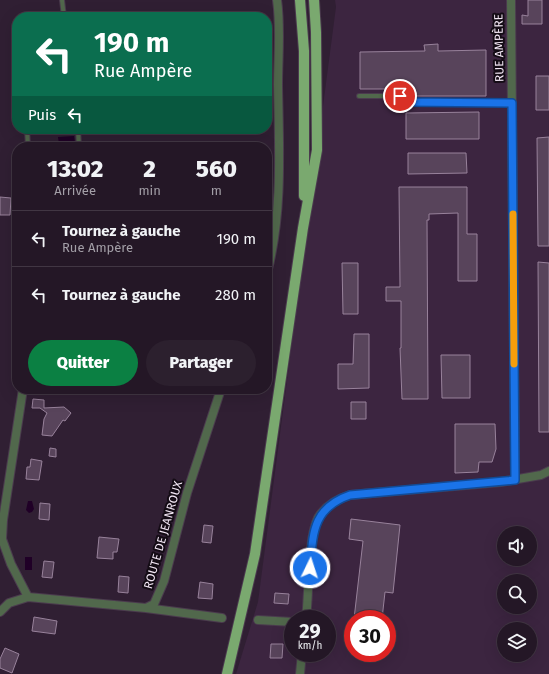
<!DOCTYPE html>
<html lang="fr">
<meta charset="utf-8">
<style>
:root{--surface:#241726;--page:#2c202e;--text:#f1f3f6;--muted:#a39fa7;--line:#413643;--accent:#0b8043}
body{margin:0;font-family:"Fira Sans",sans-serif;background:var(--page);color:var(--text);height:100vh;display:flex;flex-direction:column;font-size:15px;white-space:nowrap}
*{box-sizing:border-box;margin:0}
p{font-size:13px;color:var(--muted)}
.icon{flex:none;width:22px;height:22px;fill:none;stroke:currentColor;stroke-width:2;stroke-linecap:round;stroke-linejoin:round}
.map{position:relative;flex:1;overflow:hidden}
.side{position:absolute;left:12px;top:142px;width:260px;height:252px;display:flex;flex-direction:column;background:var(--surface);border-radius:16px;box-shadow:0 4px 16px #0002,0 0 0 1px var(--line)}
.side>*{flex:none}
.banner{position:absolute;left:12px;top:12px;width:260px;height:122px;border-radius:16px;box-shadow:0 4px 16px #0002,0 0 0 1px var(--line);background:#0b6e4f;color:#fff;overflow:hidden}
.controls{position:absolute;left:497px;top:526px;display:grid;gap:8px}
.controls a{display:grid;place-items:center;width:40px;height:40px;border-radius:50%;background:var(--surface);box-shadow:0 4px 16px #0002,0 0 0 1px var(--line);font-size:20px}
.speed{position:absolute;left:284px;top:610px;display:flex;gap:8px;font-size:20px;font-weight:700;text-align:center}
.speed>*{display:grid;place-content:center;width:52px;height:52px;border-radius:50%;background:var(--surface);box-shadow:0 4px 16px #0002,0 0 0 1px var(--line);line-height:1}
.speed small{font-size:10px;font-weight:400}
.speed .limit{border:6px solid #d22;background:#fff;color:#111}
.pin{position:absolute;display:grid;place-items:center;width:34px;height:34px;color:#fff;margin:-17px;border:2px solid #fff;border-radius:50%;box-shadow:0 1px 4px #0007}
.me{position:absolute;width:44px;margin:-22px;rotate:4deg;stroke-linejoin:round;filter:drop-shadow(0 0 3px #0008)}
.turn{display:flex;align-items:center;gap:14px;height:84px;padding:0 16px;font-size:18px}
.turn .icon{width:52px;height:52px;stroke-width:2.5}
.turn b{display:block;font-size:28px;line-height:34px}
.then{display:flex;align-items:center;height:38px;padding:0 16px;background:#0003;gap:8px;font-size:15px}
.eta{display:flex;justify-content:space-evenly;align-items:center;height:68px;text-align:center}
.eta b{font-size:24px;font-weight:800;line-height:28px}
.cta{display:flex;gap:8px;margin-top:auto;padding:8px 16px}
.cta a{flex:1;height:46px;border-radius:24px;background:var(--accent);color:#fff;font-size:16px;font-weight:800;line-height:46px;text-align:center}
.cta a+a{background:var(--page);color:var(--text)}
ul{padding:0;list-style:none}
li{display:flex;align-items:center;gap:12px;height:56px;padding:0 16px;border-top:1px solid var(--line)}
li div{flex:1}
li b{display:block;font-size:15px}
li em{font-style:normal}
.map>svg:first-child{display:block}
</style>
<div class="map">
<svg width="549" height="674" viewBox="0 0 549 674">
<rect width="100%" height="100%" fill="#301f33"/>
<path fill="#3c2540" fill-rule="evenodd" d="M335,0H549V674H236L258,602L336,7ZM504,533H530V559H504ZM504,581H530V607H504ZM293,619H327V653H293ZM353,619H387V653H353ZM504,629H530V655H504Z"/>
<path fill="#200027" d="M74,136L75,143L59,144L58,137Z
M28,501H32L34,509L32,512L29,513L26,510Z
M25,557H32V570H25Z"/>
<path fill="#58445b" stroke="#98829b" d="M528,0H542V24H522V15L528,16Z
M438,44V51L486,50V96H415V89H360V52L425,51L424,45Z
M536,76H549V110H536Z
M479,112V139H406V113Z
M549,137V246H538L537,138Z
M408,153H466L467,173L408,174Z
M399,187H467V234H477V281H458V213L429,214V220H427L428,399H402L400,348H401V301H386V287H400Z
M0,197L11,198L10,215H0Z
M538,262L549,263V432H539Z
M342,263H358V314H343Z
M354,334H369V388L338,389V364H353Z
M441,355H470V398H442Z
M33,399L44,400V408L64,407L71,413L65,421L63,420L52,436L42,435L44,419L47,413L40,408H32Z
M351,402H366V419H351Z
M455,424H495L496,449L492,462H479L478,472L455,473Z
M50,448L56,449V457L49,456Z
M31,459L42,461L39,480L26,479L27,467H30Z
M40,503L50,504L49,520L39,519Z
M351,519L400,525L393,593L385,592L382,619H354L363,541L349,539Z
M204,525L213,526L211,543L202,542Z
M99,537L119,539L117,552H113V559L97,558Z
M44,561L54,562L52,578L42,577Z
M119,576L129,577L128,593L118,592Z
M200,582L213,584L212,599L198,598Z
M275,593L289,594L288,604L274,603Z
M34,617L57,621L55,634L32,631Z
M271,644H283L282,658H270Z
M5,648L19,654L12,673L0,668V659Z"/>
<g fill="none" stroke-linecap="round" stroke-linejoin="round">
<defs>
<path id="service" d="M62,0L64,17
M359,96H400L406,102L512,103
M27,129L28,147
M78,129L79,147"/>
<path id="minor" d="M511,0L515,480
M267,273C283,212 279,147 278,85C278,57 281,27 277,0
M23,389L3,520L2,539L11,564L28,597
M146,608L222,618
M0,612L9,603L28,597L146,608L154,604L164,581L187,493L221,389
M306,619C309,595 308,537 318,518C325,506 337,499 350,495L501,482L541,475L549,471
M258,620L293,622
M300,674L302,653"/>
<path id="primary" d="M300,0L304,51V196
M227,674L255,554L303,228L317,150L316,32L314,0"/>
</defs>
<use href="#service" stroke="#4b3b4e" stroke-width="6"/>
<use href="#minor" stroke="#4b3b4e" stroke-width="10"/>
<use href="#primary" stroke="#4b3b4e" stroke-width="12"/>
<use href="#service" stroke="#51684c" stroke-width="4"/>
<use href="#minor" stroke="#51684c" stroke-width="8"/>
<use href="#primary" stroke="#7aa96f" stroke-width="10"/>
</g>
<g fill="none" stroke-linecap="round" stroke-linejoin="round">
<defs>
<path id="route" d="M310,568C313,534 312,508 350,495L515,480L512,103L406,102L400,96"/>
</defs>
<use href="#route" stroke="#114b97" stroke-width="10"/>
<use href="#route" stroke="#1a73e8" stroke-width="7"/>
<path stroke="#f59e0b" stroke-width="7" d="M513,214L514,364"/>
</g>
<g text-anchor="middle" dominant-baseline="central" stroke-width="4" stroke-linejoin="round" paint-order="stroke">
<g font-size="12" fill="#f4e8f6" stroke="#140c15">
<text transform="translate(499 48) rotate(-91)">RUE AMPÈRE</text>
<text transform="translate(163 535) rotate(-74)">ROUTE DE JEANROUX</text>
</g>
</g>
</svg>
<div class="controls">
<a><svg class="icon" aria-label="sound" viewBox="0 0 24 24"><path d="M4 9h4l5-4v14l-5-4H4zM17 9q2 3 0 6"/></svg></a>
<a><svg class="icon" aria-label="search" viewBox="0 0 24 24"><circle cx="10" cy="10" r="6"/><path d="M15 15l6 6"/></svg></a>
<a><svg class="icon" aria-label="layers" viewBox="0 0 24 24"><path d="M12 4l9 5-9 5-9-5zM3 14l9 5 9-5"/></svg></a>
</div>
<div class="speed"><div>29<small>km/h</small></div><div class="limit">30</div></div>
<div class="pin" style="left:400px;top:96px;background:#d93025"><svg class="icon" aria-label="arrive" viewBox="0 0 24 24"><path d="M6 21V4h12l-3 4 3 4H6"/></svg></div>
<svg class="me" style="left:310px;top:568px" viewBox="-20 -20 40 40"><circle r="17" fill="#1a73e8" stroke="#fff" stroke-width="3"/><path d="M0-11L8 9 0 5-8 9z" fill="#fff"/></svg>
<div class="banner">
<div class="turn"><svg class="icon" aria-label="left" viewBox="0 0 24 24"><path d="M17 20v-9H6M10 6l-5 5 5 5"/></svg><div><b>190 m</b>Rue Ampère</div></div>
<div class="then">Puis<svg class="icon" aria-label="left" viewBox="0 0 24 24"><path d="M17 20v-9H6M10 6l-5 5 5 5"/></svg></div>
</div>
<section class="side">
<div class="eta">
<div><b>13:02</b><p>Arrivée</p></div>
<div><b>2</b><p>min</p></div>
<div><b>560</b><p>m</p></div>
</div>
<ul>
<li><svg class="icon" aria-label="left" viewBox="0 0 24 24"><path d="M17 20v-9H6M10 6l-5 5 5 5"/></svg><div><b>Tournez à gauche</b><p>Rue Ampère</p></div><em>190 m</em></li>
<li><svg class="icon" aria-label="left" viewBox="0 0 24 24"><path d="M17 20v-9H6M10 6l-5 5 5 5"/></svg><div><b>Tournez à gauche</b></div><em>280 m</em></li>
</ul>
<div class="cta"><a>Quitter</a><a>Partager</a></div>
</section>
</div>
